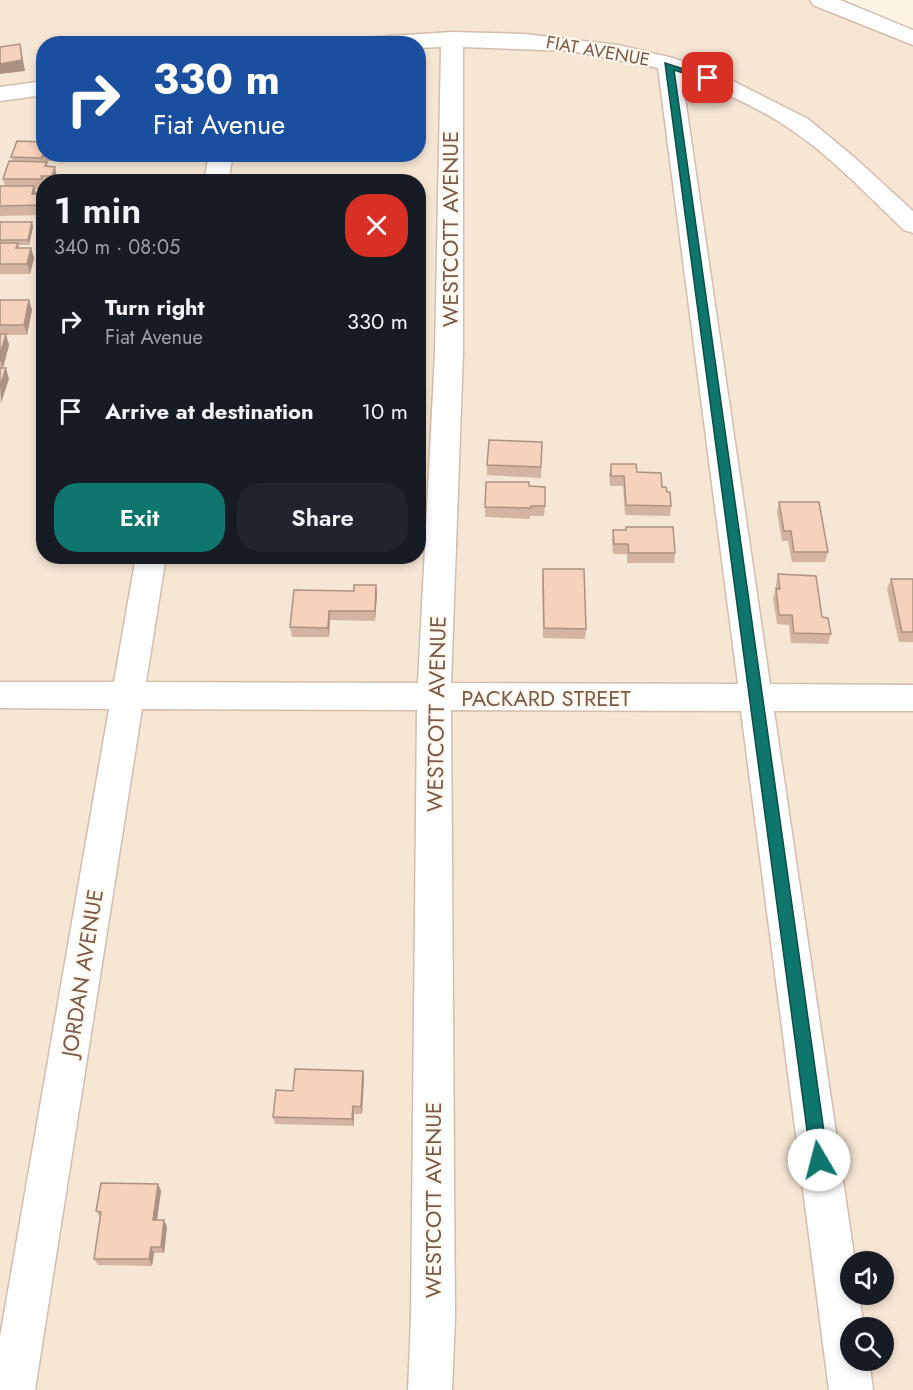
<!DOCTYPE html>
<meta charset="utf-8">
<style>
:root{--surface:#171b24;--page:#20242c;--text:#f1f3f6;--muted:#9ea1a6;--accent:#0f766e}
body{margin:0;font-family:Jost,sans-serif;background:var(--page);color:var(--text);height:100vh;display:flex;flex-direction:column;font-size:22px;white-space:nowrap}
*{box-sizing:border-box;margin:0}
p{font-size:20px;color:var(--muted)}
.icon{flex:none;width:33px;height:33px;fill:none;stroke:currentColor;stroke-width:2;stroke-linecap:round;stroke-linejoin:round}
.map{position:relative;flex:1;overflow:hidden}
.panel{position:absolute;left:36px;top:174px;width:390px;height:390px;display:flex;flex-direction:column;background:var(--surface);border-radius:24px;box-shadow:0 3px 9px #0003}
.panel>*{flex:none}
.banner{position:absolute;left:36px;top:36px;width:390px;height:126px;border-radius:24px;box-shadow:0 3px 9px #0003;background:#1a4fa0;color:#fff;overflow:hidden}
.controls{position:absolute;left:840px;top:1251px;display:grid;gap:12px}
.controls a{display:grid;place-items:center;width:54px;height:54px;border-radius:50%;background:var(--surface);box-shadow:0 3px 9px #0003;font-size:30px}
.pin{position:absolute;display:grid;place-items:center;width:51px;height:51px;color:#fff;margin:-26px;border-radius:12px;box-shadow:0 3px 9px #0006}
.me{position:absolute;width:66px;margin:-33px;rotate:352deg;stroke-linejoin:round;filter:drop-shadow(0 0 4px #0008)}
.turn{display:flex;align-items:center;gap:21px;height:126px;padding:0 18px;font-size:27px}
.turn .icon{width:78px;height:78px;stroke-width:2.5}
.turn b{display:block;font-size:42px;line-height:51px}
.round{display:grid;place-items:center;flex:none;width:63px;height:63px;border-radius:24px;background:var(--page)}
.headline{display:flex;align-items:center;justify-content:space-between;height:102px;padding:0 18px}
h1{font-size:36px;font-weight:600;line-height:45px}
.action{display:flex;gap:12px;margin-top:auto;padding:12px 18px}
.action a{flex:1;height:69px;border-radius:24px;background:var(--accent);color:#fff;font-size:24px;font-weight:600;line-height:69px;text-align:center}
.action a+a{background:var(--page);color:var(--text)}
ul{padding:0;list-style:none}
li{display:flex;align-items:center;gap:18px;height:90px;padding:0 18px}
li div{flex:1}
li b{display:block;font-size:22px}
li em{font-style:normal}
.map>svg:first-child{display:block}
</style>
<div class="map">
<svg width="913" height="1390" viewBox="0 0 913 1390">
<rect width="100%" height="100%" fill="#fef4e6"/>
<path fill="#f6e6d4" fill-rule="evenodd" d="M0,0H823L913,36V1390H0ZM44,44H418V154H44ZM44,182H418V556H44ZM850,1262H884V1294H850ZM850,1328H884V1360H850Z"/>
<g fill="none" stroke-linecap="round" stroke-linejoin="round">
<defs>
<path id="street" d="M810,0H840L913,30V45L813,5Z
M452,32L524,34L618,45L673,58L719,74L808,119L855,158L913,211V233L904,230C868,196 832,157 790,129C758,107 719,90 682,77L770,684L913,685V711H774L855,1262H850V1294H859L864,1328H850V1360H869L873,1390H829L741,711L451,710L455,1318L452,1390H408L411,1318L417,710L142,709L35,1390H0V1337L109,709L0,708V682H114L136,556H166L146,682L418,683L435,353L441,47L418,48V44H365L368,39L376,37ZM463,47L571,51L658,68L738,684L451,683L463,353Z
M44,81V95L0,101V87Z
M209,154H233L228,182H204Z"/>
</defs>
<use href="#street" stroke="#d4bdad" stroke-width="3"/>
<use href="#street" fill="#fff" fill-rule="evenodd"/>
</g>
<path fill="#d4b4a1" d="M44,154H53L51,161H43V162H47L48,166L57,177L56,182H44V189H35L36,194H43V215L0,216V186H5L3,179L13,161L11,157Z
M0,222L33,227L29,245H19V248H31L34,258L30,274H0Z
M0,300H29L32,310L27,335H6L9,345L3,368H0Z
M542,442L541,478L487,475V465Z
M611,464L637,472L662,487L667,492L671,506L670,516L625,515L623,486H610L609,474Z
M486,482L529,486L545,506L544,516H530V519L485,517Z
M779,502L828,552L825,562H792L788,541H782L777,512Z
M626,527L675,553L674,563H627V554H613L612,540L613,530H626Z
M211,556H261L260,559L211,558Z
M337,556H385V564L338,563Z
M543,569L586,629L585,639L543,638L542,579Z
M778,574L822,617L831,634L828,644L791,643L789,625L777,624L773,598L776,588V584Z
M891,579H913V642H899L887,589Z
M376,585L377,595L375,621L330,620L329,637H292L290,627L354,591Z
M363,1071L364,1079L362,1114H354V1126L275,1124L273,1117L293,1091Z
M158,1184L161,1191L157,1220L167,1227L164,1253H154L152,1266L98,1265L94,1259L100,1218L96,1211Z"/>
<path fill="#ac9283" d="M20,44L25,71L0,74V64Z
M50,154H53L51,161L50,156Z
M55,167L57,177L56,182H54L52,176Z
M34,186L37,197L32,194Z
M43,194L44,213L43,215L40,205Z
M32,222L33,227L29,245L28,240Z
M31,248L34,258L30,274L27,264Z
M29,300L32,310L27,335L24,325Z
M6,334L9,345L3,368L0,360V355Z
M6,368L9,379L1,403L0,386Z
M376,585L377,595L375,621V611Z
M329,611L330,620L329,637L328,628Z
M363,1071L364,1079L362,1114L361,1107Z
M353,1106L354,1114V1126L352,1119Z
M158,1184L161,1191L156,1227L153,1220Z
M164,1220L167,1227L164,1253L161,1247Z
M151,1247L154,1253L152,1266L149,1259Z"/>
<path fill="#f6d1bb" stroke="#ac9283" stroke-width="1.5" d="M20,44L22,60L0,64V47Z
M17,141L44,142V154H50V156H42V158L11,157Z
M9,161L47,162L45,166L55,167L52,176H41L42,179H3Z
M0,186H34L32,194H43L40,205L0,206Z
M0,222H32L28,240H0Z
M0,243H18L16,248H31L27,264H0Z
M0,300H29L24,325H0Z
M0,334H6L0,355Z
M0,368H6L0,386Z
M489,440L542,442L541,467L487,465Z
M611,464H636L637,472L661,473L662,487H666L667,492H670L671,506L626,505L624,476H611Z
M486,482H529V486L545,487V506H531V508L485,507Z
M779,502H819L828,552H794L791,531H784Z
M626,527H673L675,553H629L628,544H614L613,530H626Z
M543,569H584L586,629L544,628Z
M778,574L816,576L822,617L828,618L831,634L794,633L792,615H779L776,588L780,589Z
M891,579H913V632H902Z
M354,585H376L375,611H329L328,628L290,627L294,590L354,591Z
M295,1069L363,1071L361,1107L353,1106L352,1119L273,1117L276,1090L293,1091Z
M101,1183L158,1184L153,1220H164L161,1247H151L149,1259H94L101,1212L96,1211Z"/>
<path fill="#0f766e" stroke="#0a4d48" stroke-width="1.5" d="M665,63L712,78L708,81L674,70L828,1160L825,1165L819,1168L813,1165L811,1160Z"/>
<g text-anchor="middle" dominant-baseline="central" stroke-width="4.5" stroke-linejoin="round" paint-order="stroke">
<g font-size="18" fill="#7a5948" stroke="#fff8ee">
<text transform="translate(598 51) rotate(10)">FIAT AVENUE</text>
</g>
<g font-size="22" fill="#7a5948" stroke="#fff8ee">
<text transform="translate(450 229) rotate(-90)">WESTCOTT AVENUE</text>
<text x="546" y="698">PACKARD STREET</text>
<text transform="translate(436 714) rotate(-89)">WESTCOTT AVENUE</text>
<text transform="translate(82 973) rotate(-81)">JORDAN AVENUE</text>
<text transform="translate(433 1200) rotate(-90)">WESTCOTT AVENUE</text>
</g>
</g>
</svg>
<div class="controls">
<a><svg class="icon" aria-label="sound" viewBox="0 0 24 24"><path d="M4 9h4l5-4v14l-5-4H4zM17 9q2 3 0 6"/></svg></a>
<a><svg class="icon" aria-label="search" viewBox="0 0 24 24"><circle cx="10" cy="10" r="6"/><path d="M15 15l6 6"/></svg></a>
</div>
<div class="pin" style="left:708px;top:78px;background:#d93025"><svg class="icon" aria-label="arrive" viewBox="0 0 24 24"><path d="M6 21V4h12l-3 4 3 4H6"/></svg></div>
<svg class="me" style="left:819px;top:1160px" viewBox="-20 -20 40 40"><circle r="19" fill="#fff"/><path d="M0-13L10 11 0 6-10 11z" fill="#0f766e"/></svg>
<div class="banner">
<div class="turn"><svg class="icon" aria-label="right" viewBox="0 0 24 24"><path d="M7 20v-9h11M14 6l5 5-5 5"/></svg><div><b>330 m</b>Fiat Avenue</div></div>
</div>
<section class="panel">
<div class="headline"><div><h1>1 min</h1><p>340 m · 08:05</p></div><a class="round" style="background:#d93025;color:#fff"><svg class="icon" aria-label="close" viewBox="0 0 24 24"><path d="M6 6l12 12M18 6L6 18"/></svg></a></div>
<ul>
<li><svg class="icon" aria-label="right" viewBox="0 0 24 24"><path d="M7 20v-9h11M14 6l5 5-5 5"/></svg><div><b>Turn right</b><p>Fiat Avenue</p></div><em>330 m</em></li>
<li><svg class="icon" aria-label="arrive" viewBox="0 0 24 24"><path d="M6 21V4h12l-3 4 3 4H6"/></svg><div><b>Arrive at destination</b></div><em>10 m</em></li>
</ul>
<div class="action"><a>Exit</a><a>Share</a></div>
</section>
</div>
